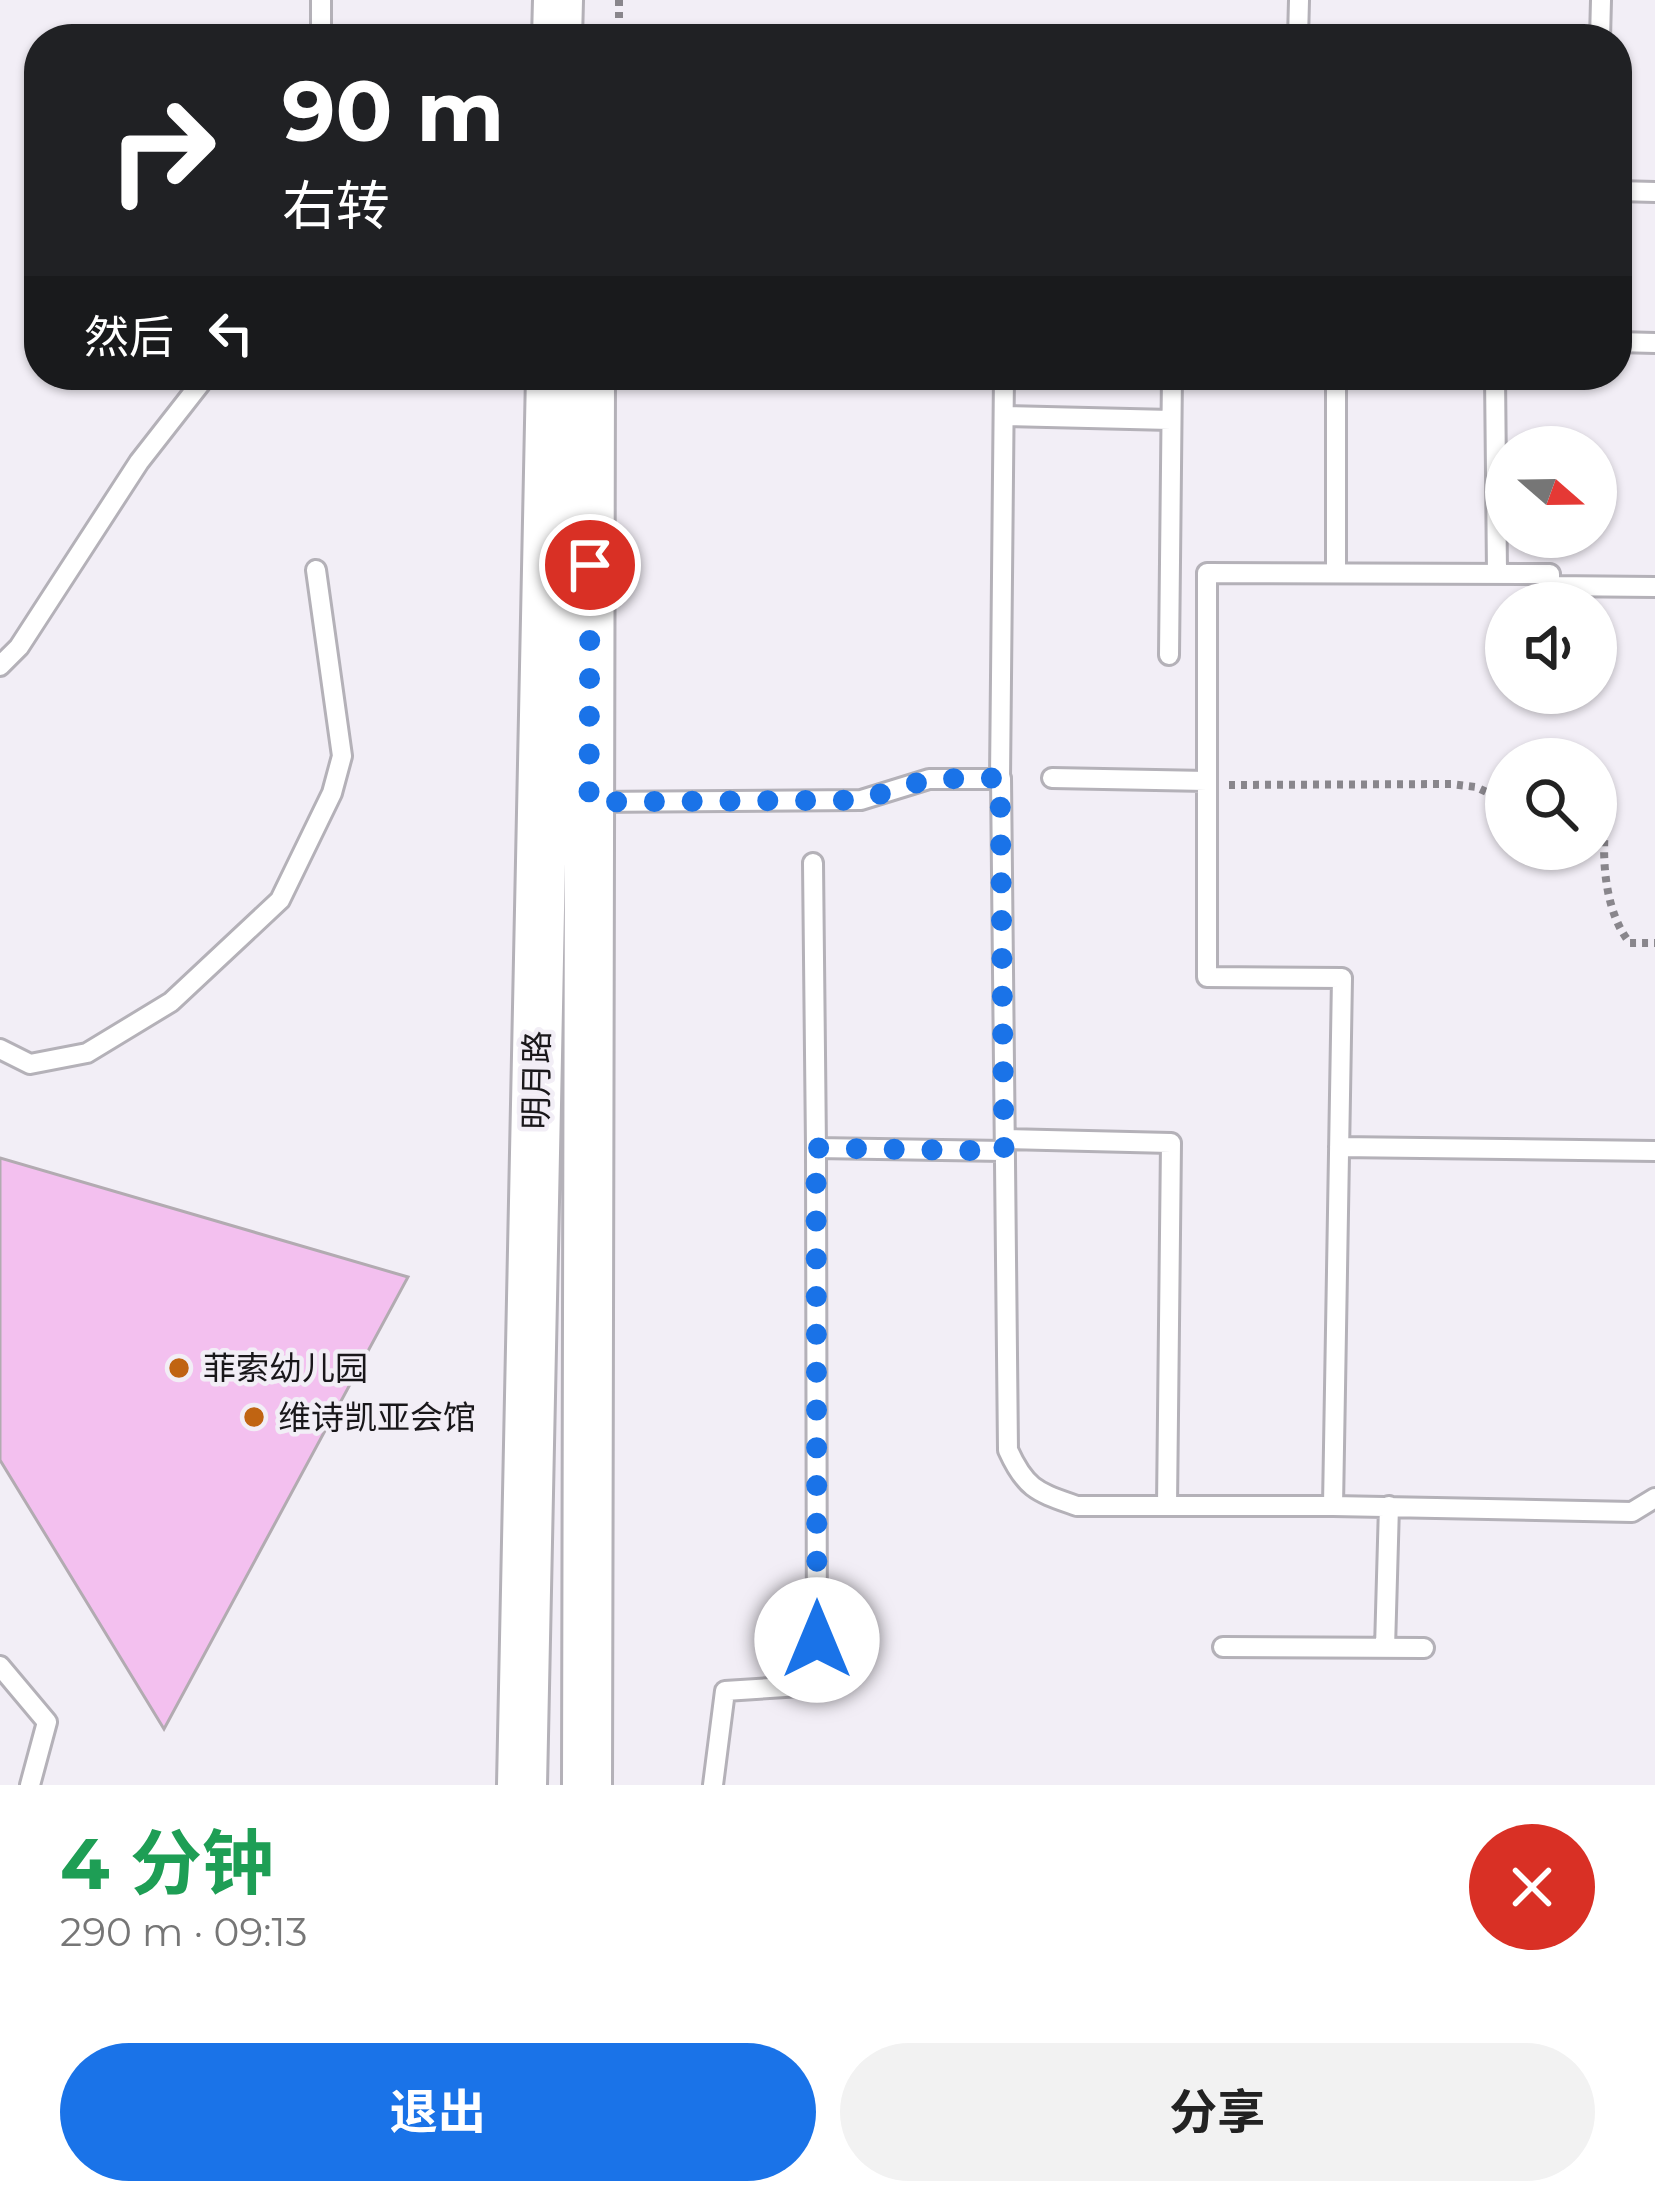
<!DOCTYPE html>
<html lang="zh">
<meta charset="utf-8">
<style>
:root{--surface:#fff;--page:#f2f2f2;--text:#222;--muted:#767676;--accent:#1a73e8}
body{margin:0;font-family:Montserrat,"Noto Sans SC",sans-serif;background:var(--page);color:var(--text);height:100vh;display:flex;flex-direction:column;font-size:45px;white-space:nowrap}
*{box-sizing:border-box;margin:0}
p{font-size:39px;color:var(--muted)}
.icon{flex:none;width:66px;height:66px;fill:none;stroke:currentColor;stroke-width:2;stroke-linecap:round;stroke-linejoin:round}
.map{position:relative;height:1785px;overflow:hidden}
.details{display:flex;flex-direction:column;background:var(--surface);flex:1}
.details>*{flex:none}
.banner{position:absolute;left:24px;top:24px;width:1608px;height:366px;border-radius:48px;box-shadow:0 3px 9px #0004;background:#202124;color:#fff;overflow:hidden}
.needle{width:78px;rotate:110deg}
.tools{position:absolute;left:1485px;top:426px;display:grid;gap:24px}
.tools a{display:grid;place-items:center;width:132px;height:132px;border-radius:50%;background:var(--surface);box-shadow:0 3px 9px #0004;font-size:60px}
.pin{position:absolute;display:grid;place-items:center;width:102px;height:102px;color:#fff;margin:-51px;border:6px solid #fff;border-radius:50%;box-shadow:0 3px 12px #0007}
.me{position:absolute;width:132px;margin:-66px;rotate:0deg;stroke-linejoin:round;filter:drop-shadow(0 0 9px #0008)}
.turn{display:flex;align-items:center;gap:42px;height:252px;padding:0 60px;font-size:54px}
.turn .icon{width:156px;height:156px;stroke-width:2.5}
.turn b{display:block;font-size:84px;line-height:102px}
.then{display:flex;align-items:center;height:114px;padding:0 60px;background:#0003;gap:24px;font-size:45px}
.round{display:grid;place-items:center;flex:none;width:126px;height:126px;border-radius:63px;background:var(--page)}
.overview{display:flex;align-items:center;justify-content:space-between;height:204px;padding:0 60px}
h1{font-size:72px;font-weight:700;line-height:90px;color:#1e9e55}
.action{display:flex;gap:24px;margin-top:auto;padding:24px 60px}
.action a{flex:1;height:138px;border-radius:72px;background:var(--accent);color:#fff;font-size:48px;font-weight:700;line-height:138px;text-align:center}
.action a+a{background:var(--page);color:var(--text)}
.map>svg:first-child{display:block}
</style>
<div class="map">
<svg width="1655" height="1785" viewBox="0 0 1655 1785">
<rect width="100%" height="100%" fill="#f2eef6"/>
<path fill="#f3c0ef" stroke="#b2abb1" stroke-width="3" d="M0,1158L408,1277L164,1729L0,1460Z"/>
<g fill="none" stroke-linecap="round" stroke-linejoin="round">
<defs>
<path id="lane" d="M321,0V39
M1298,39L1299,0
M1600,39L1601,0
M1617,191L1655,192
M1617,342L1655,343
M1495,375L1497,572
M1004,416L1171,420
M1336,571V375
M1169,655L1172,375
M0,666L19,647L139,462L207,375
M1001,778L1008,1450C1026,1490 1038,1492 1077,1506H1333L1632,1512L1655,1498
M1052,778L1207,781V573L1550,574V586L1655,587
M1207,781V977L1342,978L1333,1506
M589,802L861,800L929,779H1000L1004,375
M813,863L816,1148L1004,1151
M0,1049L30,1064L87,1053L171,1002L280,900L332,793L342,756L316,570
M1005,1139L1171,1143L1167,1506
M1339,1147L1655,1151
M1223,1647L1424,1648
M1385,1648L1389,1506
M0,1666L47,1722L30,1785
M713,1785L725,1691L817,1685L816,1148"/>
<path id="secondary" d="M557,39L558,0
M522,1785L551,375
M587,1785L590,375"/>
</defs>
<use href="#lane" stroke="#b4b1b8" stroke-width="24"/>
<use href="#secondary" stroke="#b4b1b8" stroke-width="54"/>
<path stroke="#89868c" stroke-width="8" stroke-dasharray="6 6" stroke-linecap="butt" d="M619,0V39
M1229,785L1451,784L1476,787L1506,801
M1596,808L1606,820C1601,858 1605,913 1630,943H1655"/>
<use href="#lane" stroke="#fff" stroke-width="18"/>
<use href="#secondary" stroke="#fff" stroke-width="48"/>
</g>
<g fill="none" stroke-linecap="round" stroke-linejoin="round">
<path stroke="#1a73e8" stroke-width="21" stroke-dasharray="0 37.8" d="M590,565L589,802L861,800L929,779L1000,778L1004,1151L816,1148L817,1640"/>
</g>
<g fill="#c06412" stroke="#f2eef6" stroke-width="4.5">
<circle cx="179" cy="1368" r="12"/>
<circle cx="254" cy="1417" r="12"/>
</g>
<g text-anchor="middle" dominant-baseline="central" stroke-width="9" stroke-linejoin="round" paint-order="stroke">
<g font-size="33" fill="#19171a" stroke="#f2eef6">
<text transform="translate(536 1080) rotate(-89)">明月路</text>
</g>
<g font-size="33" fill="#19171a" stroke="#f2eef6" text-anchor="start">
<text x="203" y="1368">菲索幼儿园</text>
<text x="278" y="1417">维诗凯亚会馆</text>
</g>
</g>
</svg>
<div class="tools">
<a><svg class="needle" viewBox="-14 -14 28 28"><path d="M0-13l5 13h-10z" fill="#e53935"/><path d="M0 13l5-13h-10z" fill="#767676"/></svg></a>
<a><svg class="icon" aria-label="sound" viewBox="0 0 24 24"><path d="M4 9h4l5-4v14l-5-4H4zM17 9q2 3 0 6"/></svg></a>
<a><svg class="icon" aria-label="search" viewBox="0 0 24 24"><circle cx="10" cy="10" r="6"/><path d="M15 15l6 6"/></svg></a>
</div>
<div class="pin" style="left:590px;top:565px;background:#d93025"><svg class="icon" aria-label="arrive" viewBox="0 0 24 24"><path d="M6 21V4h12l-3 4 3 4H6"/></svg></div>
<svg class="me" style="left:817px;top:1640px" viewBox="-20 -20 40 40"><circle r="19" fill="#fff"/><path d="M0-13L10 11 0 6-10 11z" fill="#1a73e8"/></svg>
<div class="banner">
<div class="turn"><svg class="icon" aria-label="right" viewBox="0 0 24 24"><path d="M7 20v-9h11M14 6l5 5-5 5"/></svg><div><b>90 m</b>右转</div></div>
<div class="then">然后<svg class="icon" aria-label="left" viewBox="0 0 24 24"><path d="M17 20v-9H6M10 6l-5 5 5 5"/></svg></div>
</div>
</div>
<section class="details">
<div class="overview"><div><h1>4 分钟</h1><p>290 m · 09:13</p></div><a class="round" style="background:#d93025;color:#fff"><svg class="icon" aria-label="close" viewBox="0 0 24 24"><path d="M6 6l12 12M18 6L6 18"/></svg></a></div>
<div class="action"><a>退出</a><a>分享</a></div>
</section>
